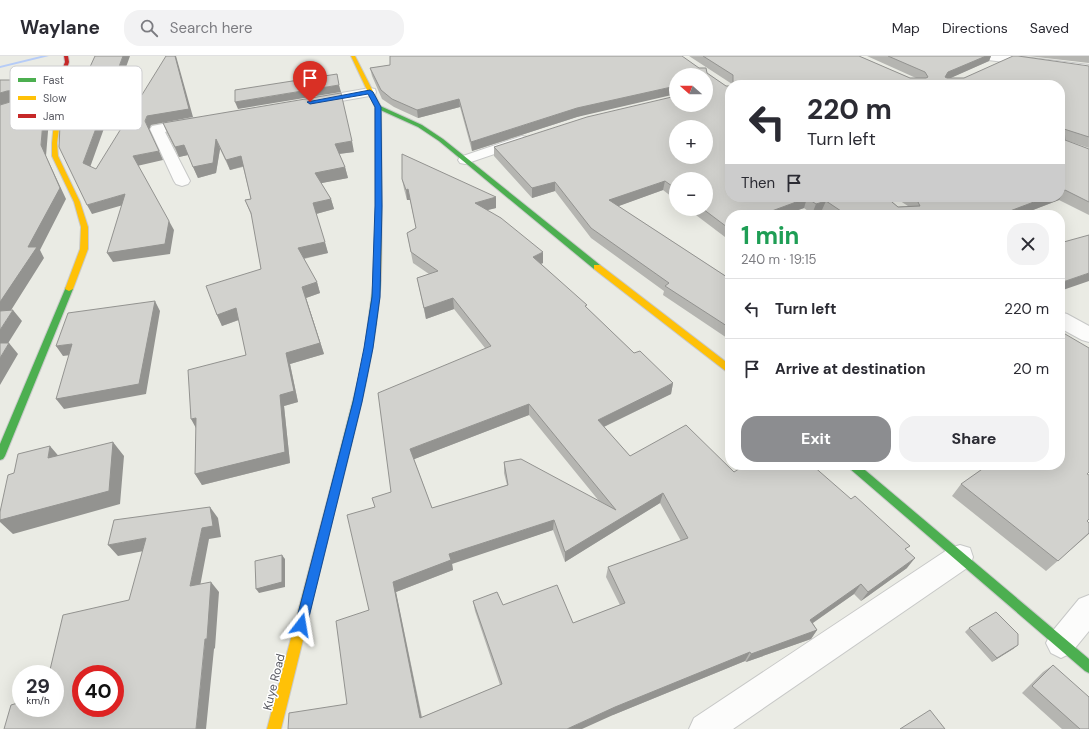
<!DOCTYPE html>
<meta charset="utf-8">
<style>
:root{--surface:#fff;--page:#f2f2f3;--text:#2b2b33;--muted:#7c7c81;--line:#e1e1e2;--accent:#8c8d90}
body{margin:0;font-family:"DM Sans",sans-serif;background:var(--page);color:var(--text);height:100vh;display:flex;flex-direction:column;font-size:15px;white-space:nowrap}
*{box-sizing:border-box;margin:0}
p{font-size:13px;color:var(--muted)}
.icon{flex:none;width:22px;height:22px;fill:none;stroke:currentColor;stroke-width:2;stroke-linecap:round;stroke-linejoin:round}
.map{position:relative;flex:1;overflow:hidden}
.panel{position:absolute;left:725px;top:154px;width:340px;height:260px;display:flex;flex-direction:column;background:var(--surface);border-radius:16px;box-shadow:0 4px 16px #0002}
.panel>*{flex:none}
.guide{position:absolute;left:725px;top:24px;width:340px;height:122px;border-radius:16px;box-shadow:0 4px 16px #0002;background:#fff;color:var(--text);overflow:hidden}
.needle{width:26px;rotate:291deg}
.tools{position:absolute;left:669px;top:12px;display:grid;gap:8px}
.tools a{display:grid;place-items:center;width:44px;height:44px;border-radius:50%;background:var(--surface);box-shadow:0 4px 16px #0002;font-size:20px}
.speed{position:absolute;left:12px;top:609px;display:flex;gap:8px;font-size:20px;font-weight:700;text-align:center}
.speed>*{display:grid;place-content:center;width:52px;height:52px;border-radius:50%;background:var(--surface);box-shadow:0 4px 16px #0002;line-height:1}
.speed small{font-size:10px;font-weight:400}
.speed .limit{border:6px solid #d22;background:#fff;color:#111}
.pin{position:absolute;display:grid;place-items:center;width:34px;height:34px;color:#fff;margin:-41px -17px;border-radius:50% 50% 50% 0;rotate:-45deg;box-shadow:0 0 4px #0007}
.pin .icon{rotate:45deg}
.me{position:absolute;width:44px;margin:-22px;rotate:14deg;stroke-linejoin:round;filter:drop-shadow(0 0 3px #0008)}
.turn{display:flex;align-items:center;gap:14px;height:84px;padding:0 16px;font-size:18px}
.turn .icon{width:52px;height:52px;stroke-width:2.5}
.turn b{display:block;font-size:28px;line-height:34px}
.then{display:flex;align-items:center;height:38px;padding:0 16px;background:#0003;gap:8px;font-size:15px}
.round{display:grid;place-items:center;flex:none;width:42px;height:42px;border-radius:16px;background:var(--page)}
.headline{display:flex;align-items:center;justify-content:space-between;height:68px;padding:0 16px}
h1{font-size:24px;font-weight:700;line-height:30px;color:#1e9e55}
.button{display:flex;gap:8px;margin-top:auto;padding:8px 16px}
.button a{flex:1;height:46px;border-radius:16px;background:var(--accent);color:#fff;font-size:16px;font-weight:700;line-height:46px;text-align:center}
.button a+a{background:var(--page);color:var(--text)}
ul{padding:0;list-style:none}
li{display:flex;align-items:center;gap:12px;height:60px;padding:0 16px;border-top:1px solid var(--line)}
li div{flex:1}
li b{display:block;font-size:15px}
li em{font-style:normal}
header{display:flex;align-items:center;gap:24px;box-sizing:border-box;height:56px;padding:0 20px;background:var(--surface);border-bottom:1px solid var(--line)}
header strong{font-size:19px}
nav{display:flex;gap:22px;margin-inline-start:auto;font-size:14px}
.search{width:280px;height:36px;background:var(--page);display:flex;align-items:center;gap:10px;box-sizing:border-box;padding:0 14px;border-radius:16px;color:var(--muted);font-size:15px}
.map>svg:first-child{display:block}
</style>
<header>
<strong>Waylane</strong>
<div class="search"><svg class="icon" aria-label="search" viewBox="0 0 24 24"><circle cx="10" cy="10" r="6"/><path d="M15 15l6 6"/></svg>Search here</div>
<nav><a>Map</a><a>Directions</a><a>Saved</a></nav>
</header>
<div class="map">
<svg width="1089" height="673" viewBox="0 0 1089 673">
<rect width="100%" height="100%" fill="#eaebe4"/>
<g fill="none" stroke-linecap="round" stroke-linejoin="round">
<path fill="#b6ccf7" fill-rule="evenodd" d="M41,0H49L0,12V10Z"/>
<defs>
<path id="street" d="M982,0H1016L1089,9V17L988,4L984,3Z
M370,32L375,33L376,36L375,39L313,50L308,49L306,46L308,43L313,42Z
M58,41L63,42L65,45L63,48L15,54L0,59V50L13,46Z
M194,62L199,63L201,66L199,69L165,76L190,125L188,128L182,130L176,128L174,125L150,73L152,70Z
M522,80L527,81L529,84L527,87L465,108L460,107L458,104L460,101Z
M1060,256L1067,258L1089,270V286L1082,284L1060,272Z
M960,489L970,492L973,501L970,510L733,673H689L694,662L950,492Z
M1089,539V575L1071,597L1061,602L1051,597L1046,587L1051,577L1079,543Z"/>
<path id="fast" d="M378,49L422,69L443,83L600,209V213H594L439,85L418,71L376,52V50Z
M374,222H380L381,224C376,297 357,367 339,438L338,441L334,442L330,441L329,438L363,305Z
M66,231H69L73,233L5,400L3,403L0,404V388Z
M847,409H859L1089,603V617L1085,615L849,412Z"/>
<path id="slow" d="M351,0H355L381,51L382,150L381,224L377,226L373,224L376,150L375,51Z
M57,64L60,66L57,87L58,100L80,146L88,171V193L73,233L69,235L65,233L80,193L81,171L74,146L52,100V87L54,66Z
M594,209H600L730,309V317L727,316L594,213Z
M334,434L338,435L339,438L281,673H267L329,438L330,435Z"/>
<path id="jam" d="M64,0H68L69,6L62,29L60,66L57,68L54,66L56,29L65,6Z"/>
</defs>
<use href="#street" stroke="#c7c8c7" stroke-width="2"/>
<use href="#fast" stroke="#c9caca" stroke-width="2"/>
<use href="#slow" stroke="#c9caca" stroke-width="2"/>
<use href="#jam" stroke="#c9caca" stroke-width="2"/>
<use href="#street" fill="#fcfcfb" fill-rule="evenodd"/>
<use href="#fast" fill="#4caf50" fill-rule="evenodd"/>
<use href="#slow" fill="#ffc107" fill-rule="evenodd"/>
<use href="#jam" fill="#c62828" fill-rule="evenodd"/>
</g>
<path fill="#b5b5b1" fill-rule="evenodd" d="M689,0H859L910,22H916L867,0H991L989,5L950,22H964L1089,10V92L1065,84L1089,93V159L1059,144L1020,159H830L822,154L812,158L804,152L784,159H730V179L725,181L688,153H706L676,123V144L663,134L618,150L730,223V284L663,239L664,235L591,182L555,135L532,142L494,100V91L676,49L706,19L577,61L472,95L460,51L418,62L394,51L382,43L372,20L370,12L390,9L707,17L886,141L898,151L908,150L894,141H1060V29H732V28Z
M1028,0H1089V7Z
M163,67L354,96L339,98L345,111L348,122L321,127L331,143L334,153L316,158L328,197L304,203L317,226L320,237L306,242L324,298L290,308L298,346L284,350L290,407L202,429L195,418L246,299L239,264L222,270L217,259L261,213L252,161L245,144L251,143L243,111L230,114L220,93L216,117L198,122L188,99L179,101L167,77Z
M402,123L496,141V152L487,154L543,207L541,208L634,297L673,327L671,338L604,371L630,400L734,416L906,494L907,512L861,545L854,538L813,567L817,574L811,583L746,606L745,605L613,659L288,673L347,648L369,554L375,451L391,436L485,292L454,253L426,263L417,222L429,218L413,207L407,177L416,172L410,144H407L404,133ZM529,359L599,445L504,406V417L507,429L432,452L414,403ZM660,447L681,485L608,511L606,521L620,549L573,567L503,549L473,545L475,555L500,629L422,661L396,536L453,514L452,507L553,474L565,506Z
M961,428L1087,465L1089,478L1046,515L952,440Z
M969,572L1018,589L1013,593L992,606L965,576Z
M1053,609L1089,673H1062L1022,637L1043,616Z"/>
<path fill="#939390" d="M123,0H130L88,117L83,107Z
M175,0H176L193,61L151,69L149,74L145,65Z
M986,0H991L989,5L944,25L945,21L948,16Z
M46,24L51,33V40L13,45L0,49V37L7,35Z
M339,29L341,36L238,53L235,46Z
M676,30V38L577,61L472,95L471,86L577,52Z
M45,41L50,51L46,100L66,143L40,194L44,202L3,267L0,263V246L28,191L41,89Z
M459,43L460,51L418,62L417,54Z
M216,83L220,93L216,117L198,122L193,111Z
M352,85L354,96L338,98L335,88Z
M184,89L188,99L179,101L175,91Z
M159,95L163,104L137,110L133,100Z
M241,100L244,110L230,114L226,104Z
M345,111L348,122L317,128L315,117Z
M665,125L663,134L608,154L609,144Z
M555,126V135L532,142V132Z
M408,133L410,144H407L406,134Z
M1065,134L1059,144L1020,159H1008L1010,155L1047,141H1060V136Z
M125,138L130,147L92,158L87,149Z
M496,141V152L476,157L475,147Z
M807,142L804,152L784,159H761Z
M331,143L334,153L316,158L313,147Z
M826,145L822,154L812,158L816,148Z
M851,155L849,159H843L844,157Z
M169,165L174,174L170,198L113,206L107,197Z
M730,170V179L725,181L727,171Z
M325,186L328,197L301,203L298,192Z
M543,196V207L533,211V201Z
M1089,217V225L1060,235V227Z
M317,226L320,237L306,242L324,298L290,308L298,346L284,350L290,407L202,429L195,418L280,339L286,297L302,231Z
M453,242L454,253L426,263L424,252Z
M155,245L160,255L146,338L64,353L56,343Z
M236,252L241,263L222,270L217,259Z
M13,254L22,265L0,300V274Z
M9,287L18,298L0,329V302Z
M72,288L79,298L63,300L56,290Z
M673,327L671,338L597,374L598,364Z
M529,348V359L412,404L410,393Z
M196,362L197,374L191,363Z
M113,386L124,400L120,448L13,478L0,466V464Z
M50,390L62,404L48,402Z
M663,437L660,447L565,506V496Z
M210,451L218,462L221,481L209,483L198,541L190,530L202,472Z
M554,464L553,474L452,508L453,514L396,536L423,669L420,662L393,526L449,498Z
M146,482L154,493L118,500L108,489Z
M282,499L285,503V531L259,537L256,533Z
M915,502L907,512L861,545L868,536Z
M211,526L219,536L215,592L214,593L206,673H196Z
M861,528L854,538L804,573L810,564Z
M817,574L811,583L746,606L751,598Z
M1018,589L1013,593L992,606L997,602Z
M750,596L745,605L613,659L582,673H567L615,651Z"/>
<path fill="#d2d2ce" stroke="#939390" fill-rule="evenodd" d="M95,0H123L83,107L96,113L166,0H175L189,53L147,60L145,65L159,95L133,100L169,165L165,188L107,197L125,138L87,149L59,91L62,25L84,24Z
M390,0H682L699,12H706L707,17L726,30H730V141H886L898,151L920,150L917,144L912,141H1047L1010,155L1015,159H857L851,155L844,157L826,145L816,148L807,142L761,159H730V170L727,171L703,153H706V123H676V133L665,125L609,144L730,223V272L665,230L669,227L591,172L555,126L532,132L494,91L587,61L676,40V49H706V19H676V30L577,52L471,86L459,43L417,54L392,43L381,34L370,12L390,9ZM676,71H706V101H676Z
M703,0H859L910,22H926L928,21L925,16L888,0H986L948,16L945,21L947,22H964L1013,0H1018L1089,10V81L1064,73L1065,84L1089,93V146L1065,134L1060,136V29H733V19Z
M337,18L339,29L235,46V34Z
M0,24H46V31L7,35L0,37Z
M341,37L352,85L335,88L345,111L315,117L331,143L313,147L325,186L298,192L317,226L302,231L320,287L286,297L294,335L280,339L285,396L195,418L196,362L191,363L188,314L246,299L236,252L217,259L206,230L261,213L251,157L245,144L251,143L241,100L226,104L216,83L213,107L193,111L184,89L175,91L163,67Z
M45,41L41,89L60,132L28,191H37L0,246V49L10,46Z
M402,98L496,141L475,147L501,162L543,196L533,201L587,249L585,250L634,297L640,295L673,327L598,364L630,400L686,369L734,416L745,409H812L851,443L855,440L910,490L905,493L915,502L868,536L861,528L810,564L817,574L751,598L750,596L615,651L567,673H288L289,657L347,648L336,565L369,554L347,459L375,451L372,442L391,436L378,337L491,290L453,242L424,252L417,222L438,215L411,196L407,177L416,172L408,133L406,134L402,123ZM529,348L616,454L521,403L504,406L508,429L432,452L410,393ZM663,437L688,482L608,511L625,547L573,567L557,529L503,549L497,536L473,545L502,628L420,662L393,526L451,504L449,498L554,464L565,496Z
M1089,179V217L1060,227V187Z
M155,245L139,328L56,343L72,288L56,290L68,257Z
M13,254L0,274V255Z
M1060,275L1089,292V416L1087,418L1089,419V463L1087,465L1089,467V477L1058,505L961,428L988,409H1060Z
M0,287H9L0,302Z
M113,386L109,435L0,464V456L8,419L14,417L18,398L50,390L48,402Z
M210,451L213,470L202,472L190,530L211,526L207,583H205L196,673H4L11,649L21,646V652H55V618H49L63,559L129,544L146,482L108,489L114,464ZM81,618H115V652H81Z
M282,499V526L256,533L255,505Z
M996,556L1018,578V589L997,602L969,572Z
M1053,609L1089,641V673H1080L1032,630Z
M930,654L945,673H900Z"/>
<path fill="#1a73e8" stroke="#114b97" d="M370,34L373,36L381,51L382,150L380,241L373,292L362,346L307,569L305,573L301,575L297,573L295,569L353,346L364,292L372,241L375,150V51L368,38L310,48L307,46Z"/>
<g text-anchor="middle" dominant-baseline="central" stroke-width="3" stroke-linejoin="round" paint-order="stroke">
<g font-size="12" fill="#5a5b63" stroke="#fff">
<text transform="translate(274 626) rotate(-76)">Kuye Road</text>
</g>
</g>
<rect x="10" y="10" width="132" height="64" rx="6" fill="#fff" stroke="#ceced0" stroke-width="1"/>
<rect x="18" y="22" width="18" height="4" fill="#4caf50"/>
<rect x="18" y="40" width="18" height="4" fill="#ffc107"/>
<rect x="18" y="58" width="18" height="4" fill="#c62828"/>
<g font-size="11" fill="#5a5b63">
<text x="43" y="28">Fast</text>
<text x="43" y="46">Slow</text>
<text x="43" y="64">Jam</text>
</g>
</svg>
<div class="tools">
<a><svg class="needle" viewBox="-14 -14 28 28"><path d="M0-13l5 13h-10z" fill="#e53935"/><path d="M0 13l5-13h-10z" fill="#7c7c81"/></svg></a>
<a>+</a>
<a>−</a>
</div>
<div class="speed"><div>29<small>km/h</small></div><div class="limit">40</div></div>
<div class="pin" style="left:310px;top:46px;background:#d93025"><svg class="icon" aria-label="arrive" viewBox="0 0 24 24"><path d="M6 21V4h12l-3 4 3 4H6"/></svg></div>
<svg class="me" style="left:301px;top:569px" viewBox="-20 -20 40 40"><path d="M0-17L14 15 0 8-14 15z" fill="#1a73e8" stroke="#fff" stroke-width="4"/></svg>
<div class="guide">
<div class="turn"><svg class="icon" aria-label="left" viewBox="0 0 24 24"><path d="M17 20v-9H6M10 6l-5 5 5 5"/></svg><div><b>220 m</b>Turn left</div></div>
<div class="then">Then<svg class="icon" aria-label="arrive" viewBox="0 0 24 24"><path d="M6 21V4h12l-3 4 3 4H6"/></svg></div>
</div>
<section class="panel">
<div class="headline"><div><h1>1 min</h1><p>240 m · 19:15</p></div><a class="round"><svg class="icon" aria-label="close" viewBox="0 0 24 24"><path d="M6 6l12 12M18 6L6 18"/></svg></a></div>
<ul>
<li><svg class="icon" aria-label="left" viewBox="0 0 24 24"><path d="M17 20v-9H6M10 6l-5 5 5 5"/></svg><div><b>Turn left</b></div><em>220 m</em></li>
<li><svg class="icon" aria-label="arrive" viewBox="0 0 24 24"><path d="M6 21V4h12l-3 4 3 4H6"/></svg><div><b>Arrive at destination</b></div><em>20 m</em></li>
</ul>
<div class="button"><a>Exit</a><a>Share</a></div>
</section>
</div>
